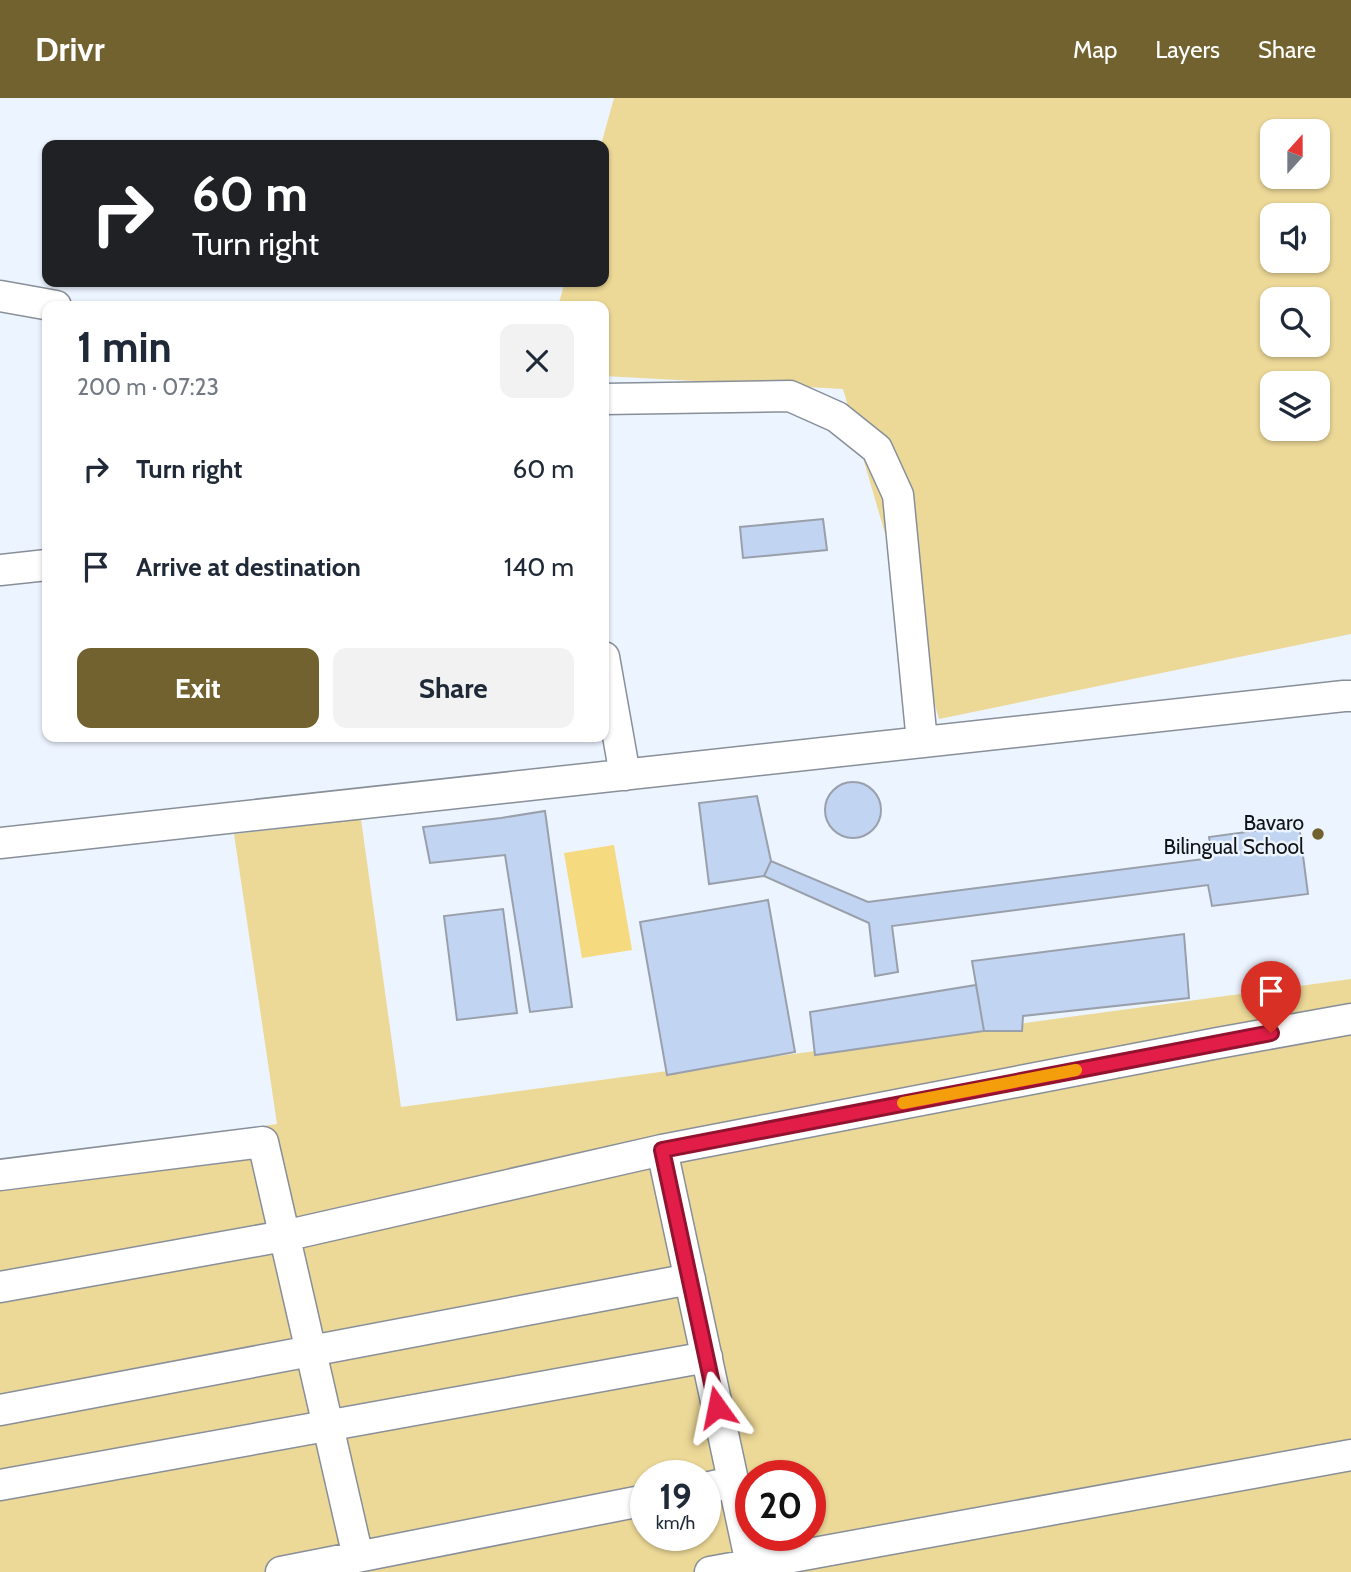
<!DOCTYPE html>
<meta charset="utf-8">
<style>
:root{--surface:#fff;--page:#f2f2f3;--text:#1f2937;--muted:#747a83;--accent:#71622f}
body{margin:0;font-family:Cabin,sans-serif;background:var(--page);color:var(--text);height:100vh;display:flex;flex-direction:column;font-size:26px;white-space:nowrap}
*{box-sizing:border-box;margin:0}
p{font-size:23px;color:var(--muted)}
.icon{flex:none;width:38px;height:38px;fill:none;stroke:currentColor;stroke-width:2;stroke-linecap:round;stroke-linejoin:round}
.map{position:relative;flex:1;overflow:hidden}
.drawer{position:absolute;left:42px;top:203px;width:567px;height:441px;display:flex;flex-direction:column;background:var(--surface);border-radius:14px;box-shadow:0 2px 5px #0004}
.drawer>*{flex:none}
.hud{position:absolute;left:42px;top:42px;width:567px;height:147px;border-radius:14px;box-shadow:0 2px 5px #0004;background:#202124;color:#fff;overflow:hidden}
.needle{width:46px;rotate:21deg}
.fabs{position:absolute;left:1260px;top:21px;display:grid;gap:14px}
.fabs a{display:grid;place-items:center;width:70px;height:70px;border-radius:14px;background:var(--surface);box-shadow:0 2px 5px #0004;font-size:35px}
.speed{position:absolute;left:630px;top:1362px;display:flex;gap:14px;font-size:35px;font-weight:700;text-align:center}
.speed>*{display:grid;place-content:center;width:91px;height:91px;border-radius:50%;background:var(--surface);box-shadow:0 2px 5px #0004;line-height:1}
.speed small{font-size:18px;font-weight:400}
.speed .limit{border:10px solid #d22;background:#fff;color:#111}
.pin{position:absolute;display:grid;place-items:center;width:60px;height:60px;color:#fff;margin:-72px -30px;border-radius:50% 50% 50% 0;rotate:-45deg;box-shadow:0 0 7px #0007}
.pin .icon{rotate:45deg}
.me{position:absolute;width:77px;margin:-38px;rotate:348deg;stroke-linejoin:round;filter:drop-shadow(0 0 5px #0008)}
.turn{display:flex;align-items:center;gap:24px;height:147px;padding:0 35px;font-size:32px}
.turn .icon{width:91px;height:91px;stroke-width:2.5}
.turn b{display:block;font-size:49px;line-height:60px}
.round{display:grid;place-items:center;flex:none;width:74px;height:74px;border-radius:14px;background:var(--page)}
.summary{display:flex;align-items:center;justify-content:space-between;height:119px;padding:0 35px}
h1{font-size:42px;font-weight:700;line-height:52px}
.cta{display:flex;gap:14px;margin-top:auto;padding:14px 35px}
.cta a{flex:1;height:80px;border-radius:14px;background:var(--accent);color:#fff;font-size:28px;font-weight:700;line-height:80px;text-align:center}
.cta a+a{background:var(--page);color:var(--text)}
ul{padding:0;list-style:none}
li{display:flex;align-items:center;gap:21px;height:98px;padding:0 35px}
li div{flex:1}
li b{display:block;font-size:26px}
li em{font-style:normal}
header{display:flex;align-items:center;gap:42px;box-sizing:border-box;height:98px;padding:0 35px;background:var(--accent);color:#fff}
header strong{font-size:33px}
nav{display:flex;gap:38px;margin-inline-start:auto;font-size:24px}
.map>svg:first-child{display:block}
</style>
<header>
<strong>Drivr</strong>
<nav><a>Map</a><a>Layers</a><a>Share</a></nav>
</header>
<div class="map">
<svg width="1351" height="1474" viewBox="0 0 1351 1474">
<rect width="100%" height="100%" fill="#ecf4ff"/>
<path fill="#ecd897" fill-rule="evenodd" d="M614,0H1351V536L939,621L843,291L604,278V208H558L565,184H604V47H601ZM1272,33H1318V79H1272ZM1272,117H1318V163H1272ZM1272,201H1318V247H1272ZM1272,285H1318V331H1272Z
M361,721L401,1009L1351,881V1474H0V1065L277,1026L234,736ZM646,1377H705V1437H646ZM751,1377H810V1437H751Z"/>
<path fill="#f5da80" d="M614,747L632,852L582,860L564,755Z"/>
<path fill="#c1d4f1" stroke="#9aa0ab" stroke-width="2" d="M823,421L827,452L743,460L740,429Z
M825 712a28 28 0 1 1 56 0a28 28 0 1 1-56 0Z
M757,698L771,763L764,778L709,786L699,705Z
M545,713L572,909L530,914L505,757L430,765L423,729L501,720Z
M1299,727L1308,796L1212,808L1208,787L892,828L898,874L875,878L869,825L764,778L771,763L868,804L1212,760L1209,739Z
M768,802L795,954L667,977L640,824Z
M503,811L517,915L457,922L444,818Z
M1184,836L1189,900L1023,918L1022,933H984L972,863Z
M976,887L984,933L815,957L810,914Z"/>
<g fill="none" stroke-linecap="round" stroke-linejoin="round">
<defs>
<path id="minor" d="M0,198L56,208
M604,301L790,298L837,319L877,351L898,397L922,644
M0,472L47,467
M604,559L625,677
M0,745L1344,598H1351
M662,1052L751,1466
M0,1077L263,1044L358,1459
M0,1189L284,1138L662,1052L1218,945L1351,921
M0,1312L690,1181
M0,1387L707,1259
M705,1390L733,1384
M281,1474L646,1402
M710,1474L1351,1357"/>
</defs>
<use href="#minor" stroke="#888f99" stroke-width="33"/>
<use href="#minor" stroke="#fff" stroke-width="30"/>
</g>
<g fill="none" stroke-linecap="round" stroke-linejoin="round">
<defs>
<path id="route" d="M717,1309L662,1052L1271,935"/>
</defs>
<use href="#route" stroke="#92132f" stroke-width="18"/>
<use href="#route" stroke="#e11d48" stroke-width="12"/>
<path stroke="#f59e0b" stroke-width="12" d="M903,1005L1076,972"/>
</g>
<circle fill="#71622f" stroke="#ecf4ff" stroke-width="2.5" cx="1318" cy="736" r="7"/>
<g text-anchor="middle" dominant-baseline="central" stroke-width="5" stroke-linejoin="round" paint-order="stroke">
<g font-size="21" fill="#111417" stroke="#ecf4ff" text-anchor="end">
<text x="1304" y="724">Bavaro<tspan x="1304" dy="24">Bilingual School</tspan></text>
</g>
</g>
</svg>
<div class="fabs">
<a><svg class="needle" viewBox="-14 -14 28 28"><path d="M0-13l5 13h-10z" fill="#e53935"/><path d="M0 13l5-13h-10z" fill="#747a83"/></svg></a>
<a><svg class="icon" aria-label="sound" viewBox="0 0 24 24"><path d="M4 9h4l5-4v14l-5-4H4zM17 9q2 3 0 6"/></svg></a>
<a><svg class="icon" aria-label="search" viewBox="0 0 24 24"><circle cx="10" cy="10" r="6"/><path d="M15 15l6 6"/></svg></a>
<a><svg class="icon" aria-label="layers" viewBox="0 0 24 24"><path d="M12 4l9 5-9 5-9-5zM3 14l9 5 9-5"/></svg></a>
</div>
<div class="speed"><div>19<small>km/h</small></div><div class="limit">20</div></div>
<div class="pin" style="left:1271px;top:935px;background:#d93025"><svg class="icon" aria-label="arrive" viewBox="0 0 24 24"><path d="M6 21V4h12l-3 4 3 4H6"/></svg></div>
<svg class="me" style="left:717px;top:1309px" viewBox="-20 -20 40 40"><path d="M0-17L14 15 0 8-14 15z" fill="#e11d48" stroke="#fff" stroke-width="4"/></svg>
<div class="hud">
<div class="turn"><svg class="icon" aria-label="right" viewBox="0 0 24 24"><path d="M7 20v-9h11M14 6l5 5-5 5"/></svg><div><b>60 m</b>Turn right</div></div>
</div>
<section class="drawer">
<div class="summary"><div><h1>1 min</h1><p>200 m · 07:23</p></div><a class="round"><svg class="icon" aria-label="close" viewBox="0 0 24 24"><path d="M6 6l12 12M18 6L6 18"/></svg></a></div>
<ul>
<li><svg class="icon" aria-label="right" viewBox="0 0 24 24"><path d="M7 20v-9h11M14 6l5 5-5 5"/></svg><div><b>Turn right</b></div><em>60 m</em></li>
<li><svg class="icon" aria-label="arrive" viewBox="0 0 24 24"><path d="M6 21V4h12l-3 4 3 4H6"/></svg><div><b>Arrive at destination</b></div><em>140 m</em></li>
</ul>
<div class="cta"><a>Exit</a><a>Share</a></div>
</section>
</div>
